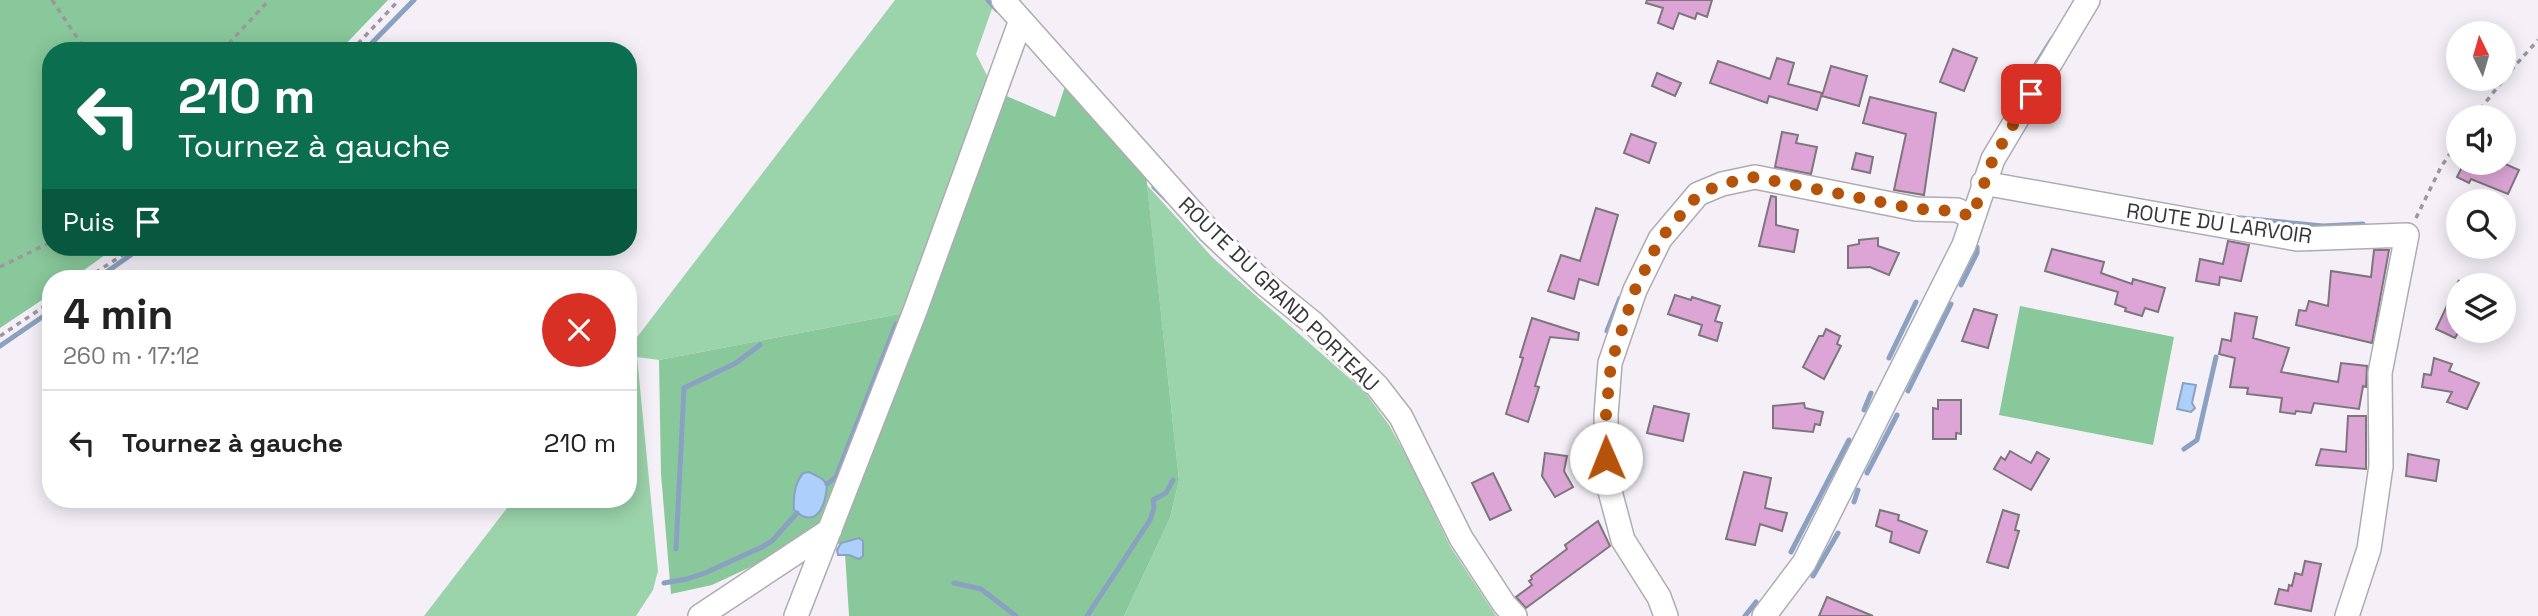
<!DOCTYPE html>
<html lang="fr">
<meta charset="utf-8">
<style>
:root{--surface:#fff;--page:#f2f2f2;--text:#222;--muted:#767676;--line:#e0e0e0}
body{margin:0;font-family:"Space Grotesk",sans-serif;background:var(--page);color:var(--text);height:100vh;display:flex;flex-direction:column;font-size:26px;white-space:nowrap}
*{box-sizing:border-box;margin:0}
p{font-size:23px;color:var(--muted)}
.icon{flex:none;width:38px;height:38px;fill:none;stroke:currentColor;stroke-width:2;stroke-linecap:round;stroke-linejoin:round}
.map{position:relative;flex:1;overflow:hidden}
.details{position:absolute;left:42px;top:270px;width:595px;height:238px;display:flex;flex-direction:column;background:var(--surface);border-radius:28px;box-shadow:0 4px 18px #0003}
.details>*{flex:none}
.top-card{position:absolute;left:42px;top:42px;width:595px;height:214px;border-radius:28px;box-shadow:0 4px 18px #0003;background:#0b6e4f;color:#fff;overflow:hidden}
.needle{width:46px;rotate:355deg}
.buttons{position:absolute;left:2446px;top:21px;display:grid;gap:14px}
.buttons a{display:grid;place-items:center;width:70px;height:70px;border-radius:50%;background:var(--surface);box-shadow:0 4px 18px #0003;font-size:35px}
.pin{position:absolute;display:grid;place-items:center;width:60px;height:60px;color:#fff;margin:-30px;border-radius:14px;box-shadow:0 4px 10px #0006}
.me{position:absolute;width:77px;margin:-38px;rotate:359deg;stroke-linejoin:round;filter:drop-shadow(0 0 5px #0008)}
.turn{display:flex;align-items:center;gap:24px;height:147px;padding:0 21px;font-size:32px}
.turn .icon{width:91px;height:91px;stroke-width:2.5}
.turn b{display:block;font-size:49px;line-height:60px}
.then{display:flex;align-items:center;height:66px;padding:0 21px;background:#0003;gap:14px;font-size:26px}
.round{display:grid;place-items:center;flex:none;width:74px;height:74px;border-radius:37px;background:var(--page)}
.summary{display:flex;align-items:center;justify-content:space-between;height:119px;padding:0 21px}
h1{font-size:42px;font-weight:700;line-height:52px}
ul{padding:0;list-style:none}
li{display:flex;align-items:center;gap:21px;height:105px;padding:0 21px;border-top:2px solid var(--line)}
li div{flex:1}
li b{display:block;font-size:26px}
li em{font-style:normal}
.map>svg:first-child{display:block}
</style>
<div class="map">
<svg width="2538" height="616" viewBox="0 0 2538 616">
<rect width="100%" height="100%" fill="#f5f0f8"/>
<path fill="#9bd3aa" d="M895,0H987L993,6L976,54L995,91L915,311L659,360L637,357L658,571L653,590L636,616H424L514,499H628V349Z
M1147,185L1213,258L1365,392L1389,425L1409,461L1450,546L1496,616H1124L1170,518L1179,480Z"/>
<path fill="#89c89b" d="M0,0H388L339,51H51V247H116L73,278H51V294L0,328Z
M1069,74L1145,165L1179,480L1170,518L1124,616H849L845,554L830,530L712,585L671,594L661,474L659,360L915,311L995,91L1055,117Z
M2020,306L2174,337L2153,445L1999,415Z"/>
<path fill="#adcffb" stroke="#8aa1c1" stroke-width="2" d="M2183,383L2196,385L2192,403L2195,408L2191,412L2177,409Z
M809,472L821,478L827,484C826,504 817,531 794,510C793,497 794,484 803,473Z
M859,538L863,541V556L859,559L849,555H838L837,550L841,543Z"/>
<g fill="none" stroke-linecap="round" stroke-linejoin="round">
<path stroke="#8aa1c1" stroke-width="5" d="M988,0L997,10
M364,51L414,0
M2013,101L2052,39
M1154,187L1167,200
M2241,218L2323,226L2363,224
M98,278L142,247
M1961,285L1977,253V247
M1607,331L1620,298
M0,346L51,311
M1889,358L1916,302
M1908,391L1951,304
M1864,410L1871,393
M2184,449L2197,440L2216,357
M1867,473L1897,415
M827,484L836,477L896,324
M1854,502L1858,490
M676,549L684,388L736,363L760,345
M1791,552L1849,440
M1813,576L1838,533
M664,583L687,579L705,573L762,547L772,541L797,513
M954,583L981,589L1016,616
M1087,616L1150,520L1154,508L1153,500L1166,493L1173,480
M1745,616L1756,602"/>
</g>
<path fill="#dca5d5" stroke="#7d767c" stroke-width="2" d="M1647,0H1712L1707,17L1697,13L1695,19L1679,13L1673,29L1658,23L1663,8L1646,3Z
M1953,49L1977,58L1964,91L1940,82Z
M1777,58L1794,63L1788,84L1822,93L1817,110L1769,96L1767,103L1710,83L1718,61L1770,79Z
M1831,66L1867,76L1859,106L1822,96Z
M1657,73L1681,83L1675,96L1652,86Z
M1870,97L1936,113L1924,195L1894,190L1906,134L1863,123Z
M1782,132L1798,135L1796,143L1817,147L1811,174L1775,167Z
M1631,134L1656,143L1649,163L1624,153Z
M1856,153L1873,157L1870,173L1852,169Z
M2464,163H2503L2519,170L2508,194L2471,179L2469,183L2457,177Z
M1771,196L1776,197V225L1798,230L1794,252L1759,246Z
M1596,208L1618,215L1598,285L1579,279L1574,299L1548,291L1561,255L1580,261Z
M1878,238V246L1899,253L1889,275L1870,267L1848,268V246L1859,244V240Z
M2228,241L2249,245L2241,281L2220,277L2219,285L2196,281L2200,259L2223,264Z
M2052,249L2104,262L2101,273L2132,284L2133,279L2165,288L2158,312L2145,308L2142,316L2125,311L2126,308L2115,304L2118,292L2045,271Z
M2374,250H2389L2372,343L2296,325L2299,310L2306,311L2309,301L2328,306L2331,271L2371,277Z
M2459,280V331L2455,338L2436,329Z
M1675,295L1691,300L1692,297L1720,306L1715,321L1722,323L1717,341L1699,335L1702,325L1668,314Z
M1974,309L1997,315L1988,348L1962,341Z
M2235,313L2257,317L2253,338L2289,348L2281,372L2338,382L2341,363L2367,366L2366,387L2363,386L2359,409L2314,403L2311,413L2296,411L2295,414L2280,412L2282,398L2247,394L2248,388L2230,387L2235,358L2219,354L2222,339L2231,341Z
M1532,318L1579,333L1578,340L1550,337L1535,386L1539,387L1528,422L1506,414L1523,358L1520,357Z
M1826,329L1840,336L1837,344L1841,346L1824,379L1803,367L1819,336H1823Z
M2434,358L2452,364L2449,371L2479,383L2467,409L2447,402L2452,392L2422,387L2424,374L2431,375Z
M1938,400H1961V434L1956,433V439H1933V408L1938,409Z
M1804,403L1805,408L1823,412L1820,425L1815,424L1813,432L1773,428V406Z
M1654,406L1689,414L1683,441L1647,433Z
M2348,416H2366V469L2316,465L2321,449L2346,452Z
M2010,451L2031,463L2037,452L2049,459L2031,490L1994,469L2001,457L2005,460Z
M1545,453L1567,456L1564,471L1573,487L1555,497L1542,476Z
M2408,454L2439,460L2436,481L2406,476Z
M1744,472L1771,478L1765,508L1787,513L1782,531L1760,524L1755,545L1726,539Z
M1493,473L1511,510L1490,520L1472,483Z
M1880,510L1899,515L1898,520L1927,531L1919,553L1890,542L1892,532L1876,526Z
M2003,510L2019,515L2015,530L2019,531L2008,568L1987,562Z
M1598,521L1610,546L1526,608L1516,597L1532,585L1529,581L1532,579L1531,576L1567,549L1565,545Z
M2305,561L2321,564L2311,611L2275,604L2279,589L2288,591L2289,585L2292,586L2295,573L2302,575Z
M1827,597L1873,616H1819Z"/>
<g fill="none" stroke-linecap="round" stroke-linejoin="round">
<defs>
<path id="minor" d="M1003,0L1210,232L1265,284L1313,323L1377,386L1401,417L1461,538L1504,604L1515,616
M1983,183L2297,239L2407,235L2380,373L2381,466L2369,549L2347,616
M700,616L830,530
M796,616L915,311L1021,20
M1666,616L1659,597L1623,540L1607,480L1606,415L1610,363L1635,290L1660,239L1698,194L1722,184L1755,177L1916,209L1957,210L1972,217
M1764,616L1804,563L1964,245L1993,159L2088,0"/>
</defs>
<use href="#minor" stroke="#b0abb2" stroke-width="26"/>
<path stroke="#9b979d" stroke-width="3.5" stroke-dasharray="5 5" stroke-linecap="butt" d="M52,0L86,51
M222,51L269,0
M351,51L399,0
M2504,78L2538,40
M2474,117L2504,79
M2416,218L2441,167L2459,140
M0,267L51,242
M87,278L135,247
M0,336L51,302"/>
<use href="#minor" stroke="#fff" stroke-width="23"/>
</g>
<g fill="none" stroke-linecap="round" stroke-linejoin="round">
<path stroke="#b45309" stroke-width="12" stroke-dasharray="0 21.6" d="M1606,458V415L1611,363L1635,290L1660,239L1699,194L1722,184L1755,177L1916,209L1956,211L1972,217L1993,159L2031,94"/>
</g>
<g text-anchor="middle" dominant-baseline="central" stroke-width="6" stroke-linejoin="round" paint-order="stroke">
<g font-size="21" fill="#383639" stroke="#fff">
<text transform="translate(2219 223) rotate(8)">ROUTE DU LARVOIR</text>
<text transform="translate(1279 294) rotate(44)">ROUTE DU GRAND PORTEAU</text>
</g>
</g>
</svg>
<div class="buttons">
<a><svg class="needle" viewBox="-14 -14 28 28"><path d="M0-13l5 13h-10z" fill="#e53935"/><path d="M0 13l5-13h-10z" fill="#767676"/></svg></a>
<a><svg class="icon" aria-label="sound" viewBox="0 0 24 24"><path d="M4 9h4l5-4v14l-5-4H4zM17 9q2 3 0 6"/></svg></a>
<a><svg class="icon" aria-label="search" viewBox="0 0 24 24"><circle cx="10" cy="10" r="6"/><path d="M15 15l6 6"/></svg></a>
<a><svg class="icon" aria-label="layers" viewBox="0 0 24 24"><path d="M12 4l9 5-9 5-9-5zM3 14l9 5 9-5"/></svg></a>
</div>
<div class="pin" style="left:2031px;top:94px;background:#d93025"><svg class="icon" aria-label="arrive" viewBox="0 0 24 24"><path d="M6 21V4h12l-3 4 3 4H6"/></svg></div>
<svg class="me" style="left:1606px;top:458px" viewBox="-20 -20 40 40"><circle r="19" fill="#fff"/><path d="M0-13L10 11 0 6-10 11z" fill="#b45309"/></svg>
<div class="top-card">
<div class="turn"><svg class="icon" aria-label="left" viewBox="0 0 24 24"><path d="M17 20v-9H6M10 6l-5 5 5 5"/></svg><div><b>210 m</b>Tournez à gauche</div></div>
<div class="then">Puis<svg class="icon" aria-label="arrive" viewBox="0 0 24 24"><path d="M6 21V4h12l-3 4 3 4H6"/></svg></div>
</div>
<section class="details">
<div class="summary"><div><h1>4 min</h1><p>260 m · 17:12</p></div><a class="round" style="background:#d93025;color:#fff"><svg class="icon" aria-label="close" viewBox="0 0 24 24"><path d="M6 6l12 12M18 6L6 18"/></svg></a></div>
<ul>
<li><svg class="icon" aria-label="left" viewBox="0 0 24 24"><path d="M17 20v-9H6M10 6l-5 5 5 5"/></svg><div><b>Tournez à gauche</b></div><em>210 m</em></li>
</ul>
</section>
</div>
